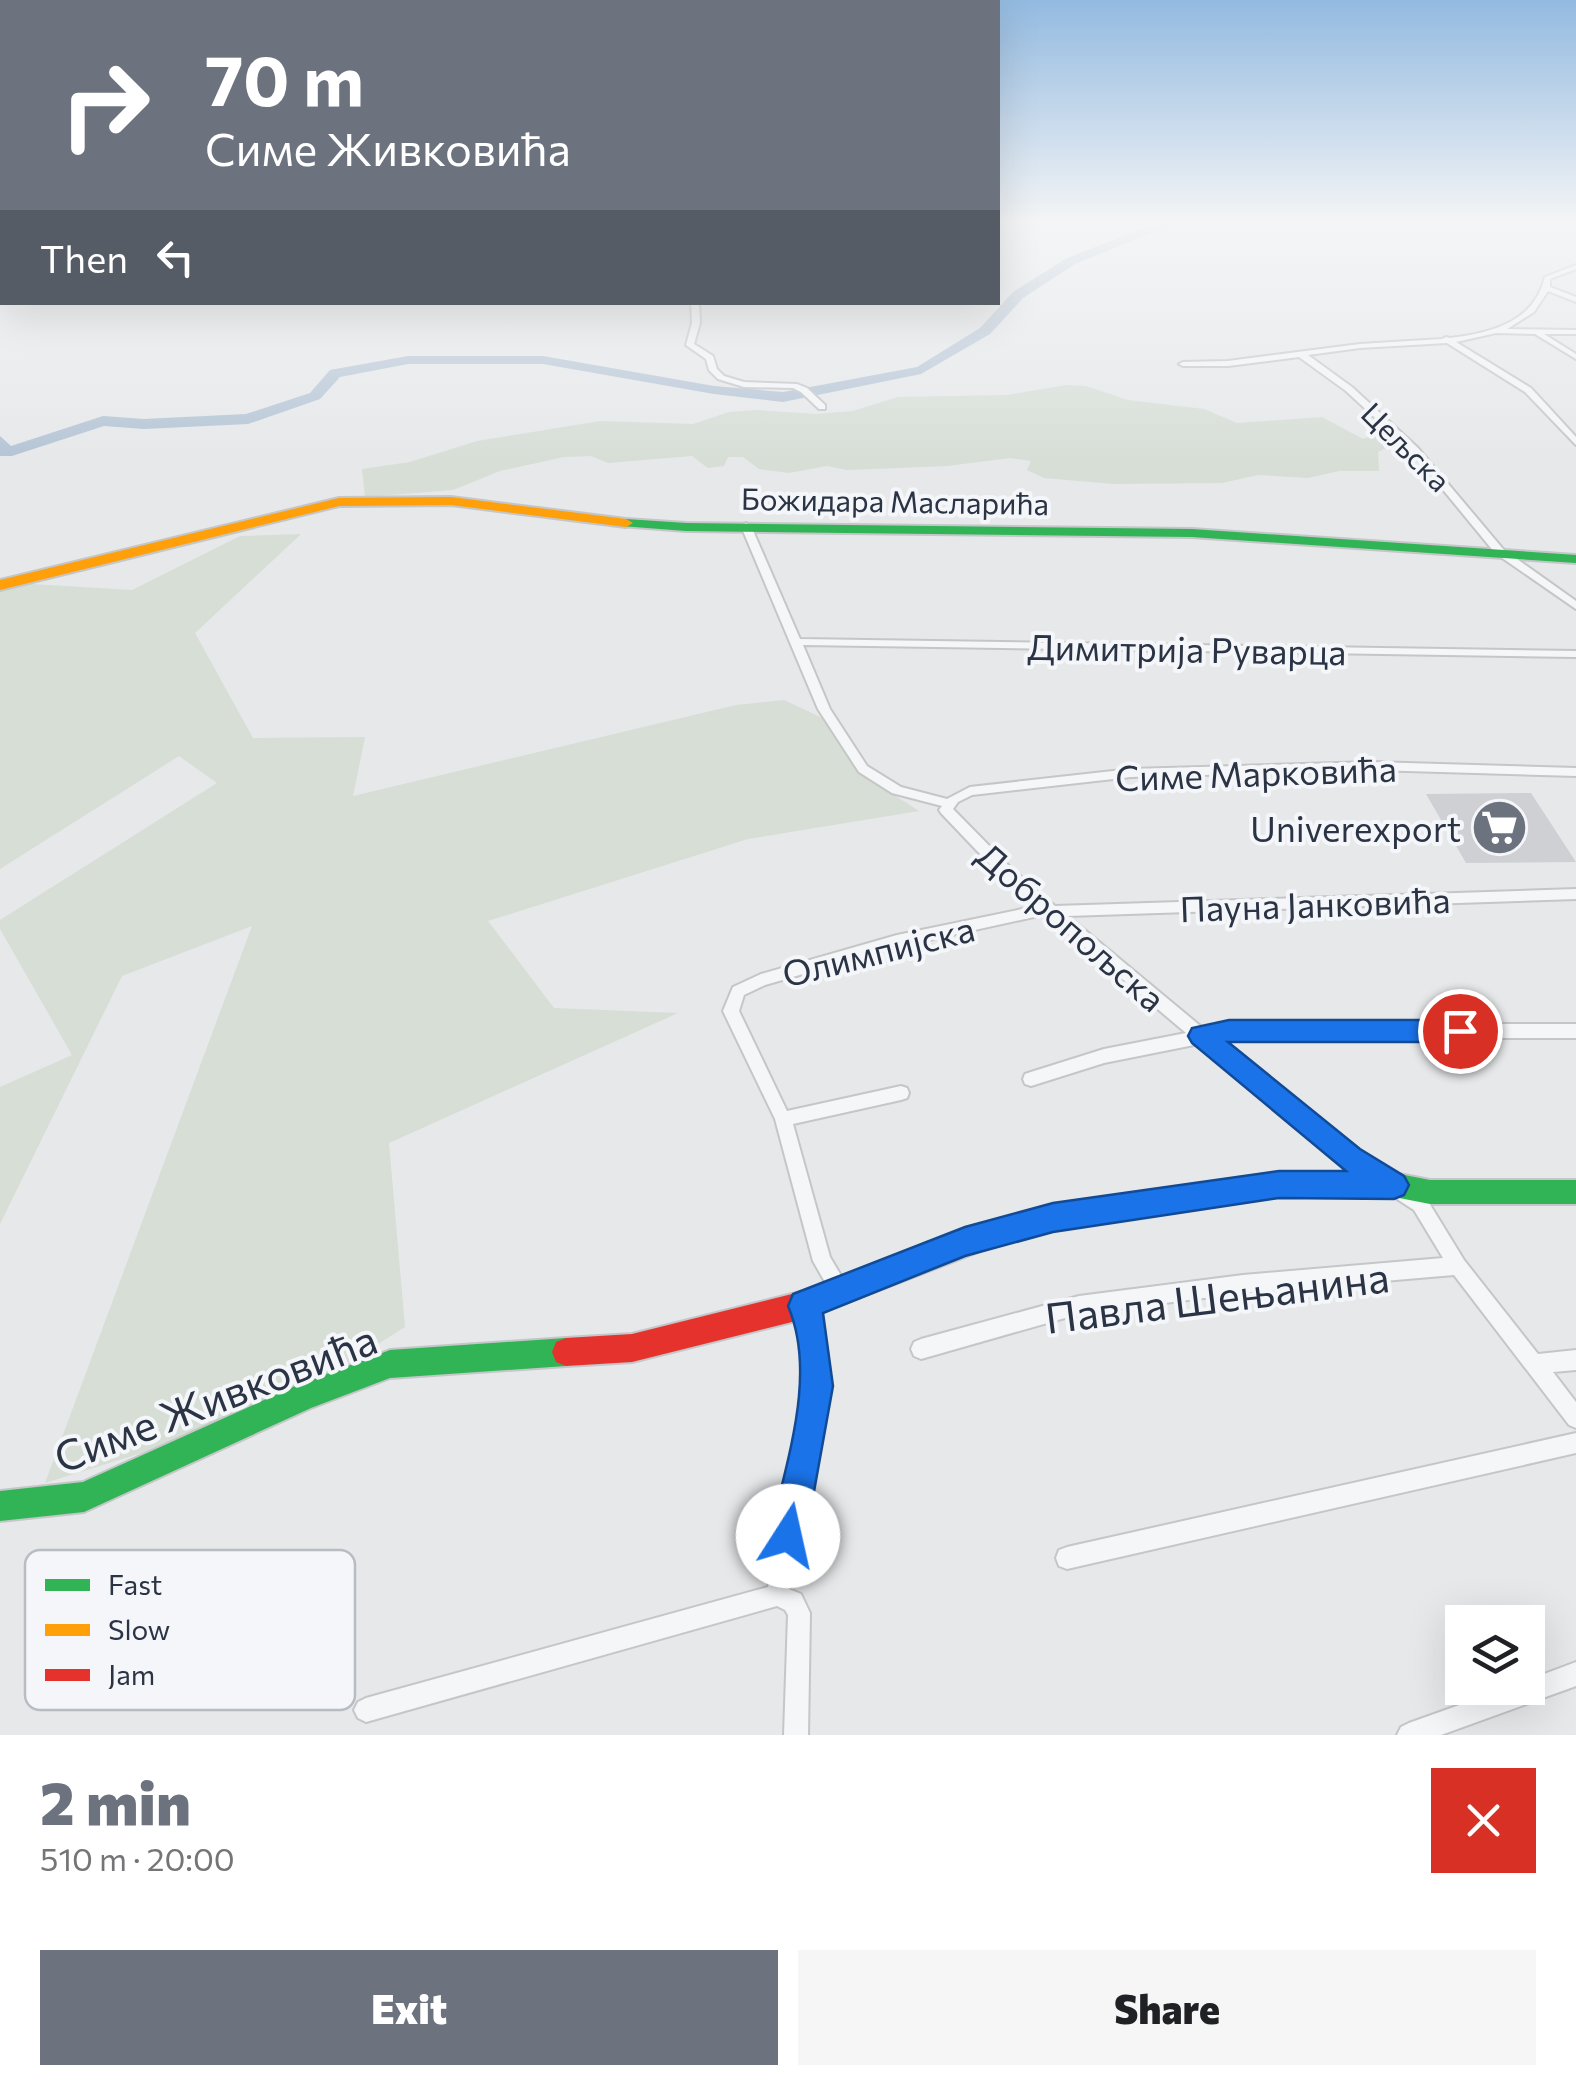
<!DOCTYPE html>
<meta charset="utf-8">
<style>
:root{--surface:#fff;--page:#f6f6f6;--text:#202124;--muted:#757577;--accent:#6c737f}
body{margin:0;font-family:Commissioner,sans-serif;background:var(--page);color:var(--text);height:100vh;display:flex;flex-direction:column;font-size:38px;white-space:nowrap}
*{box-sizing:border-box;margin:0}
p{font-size:32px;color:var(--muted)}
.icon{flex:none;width:55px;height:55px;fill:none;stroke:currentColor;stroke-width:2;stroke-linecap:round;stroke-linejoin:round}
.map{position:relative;height:1735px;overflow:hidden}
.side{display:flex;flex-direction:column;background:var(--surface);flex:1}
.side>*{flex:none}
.guide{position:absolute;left:0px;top:0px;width:1000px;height:305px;box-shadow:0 10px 40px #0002;background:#6c737f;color:#fff;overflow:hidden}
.buttons{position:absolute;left:1445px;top:1605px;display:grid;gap:20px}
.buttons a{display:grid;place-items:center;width:100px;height:100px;border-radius:0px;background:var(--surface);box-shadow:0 10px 40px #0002;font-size:50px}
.pin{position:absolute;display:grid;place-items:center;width:85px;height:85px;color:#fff;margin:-42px;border:5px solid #fff;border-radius:50%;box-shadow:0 2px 10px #0007}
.me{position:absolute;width:110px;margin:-55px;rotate:10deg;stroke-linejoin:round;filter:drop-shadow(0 0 8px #0008)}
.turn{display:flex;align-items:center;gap:35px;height:210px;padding:0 40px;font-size:45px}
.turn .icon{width:130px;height:130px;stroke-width:2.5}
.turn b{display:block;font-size:70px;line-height:85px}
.then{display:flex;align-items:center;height:95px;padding:0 40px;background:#0003;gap:20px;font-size:38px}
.round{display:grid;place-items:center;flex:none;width:105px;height:105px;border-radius:0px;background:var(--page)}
.head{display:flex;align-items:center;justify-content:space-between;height:170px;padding:0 40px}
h1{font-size:60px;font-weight:800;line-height:75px;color:var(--accent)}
.cta{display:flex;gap:20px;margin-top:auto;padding:20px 40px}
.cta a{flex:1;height:115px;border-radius:0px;background:var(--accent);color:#fff;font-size:40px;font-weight:800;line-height:115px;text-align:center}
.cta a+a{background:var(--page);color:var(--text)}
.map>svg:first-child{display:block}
</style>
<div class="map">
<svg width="1576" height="1735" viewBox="0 0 1576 1735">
<rect width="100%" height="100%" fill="#e6e8ea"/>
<path fill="#d6ded6" d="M1067,385L1086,386L1128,400L1204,409L1237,423L1322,417L1363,439L1387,430L1398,442L1378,452L1379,471H1339L1308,478L1258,475L1222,483L1114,484L1044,478L1027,470L1031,461L1010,458L947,466L847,470L827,466L789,473L759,469L743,457H728L724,466L708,468L692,456L608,463L591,456L564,457L500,471L453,490L365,497L362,469L410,462L477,441L600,421L693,424L729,412L756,410L817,414L853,411L898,397L1007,395Z
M301,534L195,633L253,738L365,737L353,796L736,705L784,700L831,722L860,773L919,811L748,839L488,921L554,1008L678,1013L389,1143L405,1327L267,1414L45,1483L252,926L122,976L0,1224V1087L72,1055L0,929V920L217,783L179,756L0,869V587L14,583L132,590L240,536Z"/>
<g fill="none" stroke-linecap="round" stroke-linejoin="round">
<path fill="#b4c4d5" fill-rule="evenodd" d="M1165,220H1183L1075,264L1023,298L990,334L921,374L783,402L714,394L543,364H408L340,377L320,399L248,424L144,429L104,426L12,456H0V436L11,446L103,416L144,419L246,414L310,393L330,370L408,356H543L714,386L783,392L805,388L917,367L980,328L1013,292L1067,258Z"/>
</g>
<path fill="#ced0d3" d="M1531,793L1576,862L1466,863L1426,794Z"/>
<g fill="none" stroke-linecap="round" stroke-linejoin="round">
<defs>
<path id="street" d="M0,248H2V252H0Z
M1576,265V269L1550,279V287L1576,297V302L1548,291L1534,312L1507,329L1576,330V334H1544L1576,354V359L1535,334L1496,333L1456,342L1531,388L1576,437V445L1525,392L1447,343L1360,348L1308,355L1352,387L1418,448L1503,549L1576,601V609L1495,553L1412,452L1346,391L1299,357L1228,366H1183L1179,364L1183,362L1228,361L1360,344L1442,339L1446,337L1450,338C1492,333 1534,322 1545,277Z
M691,302H699L700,323L694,344L713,356L717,369L724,376L744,382L797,384L807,388L825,405V409H819L801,392L793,388L744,387L718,379L709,370L706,359L686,345L692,323Z
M746,523L751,526L800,639L1576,651V657L803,645L830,709L867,766L901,787L947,799L970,787L1131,769L1372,762L1576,768V776L1372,770L1131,777L972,795L958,802L953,809L1011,868L1055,906L1576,889V899L1068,916L1204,1029L1229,1024H1576V1038H1229L1217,1040L1355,1152L1426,1198L1464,1260L1538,1354L1576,1350V1370L1553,1372L1576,1402V1428L1569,1425L1454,1275L1243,1293L1079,1314L921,1359L914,1356L911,1349L914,1342L921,1339L1079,1296L1243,1275L1443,1258L1414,1210L1343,1164L1199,1044L1104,1063L1031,1086L1025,1084L1023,1079L1025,1074L1031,1072L1104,1049L1186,1033L1049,917H1034L897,947L765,985L744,995L739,1011L787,1111L901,1086L907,1088L909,1093L907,1098L901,1100L793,1124L830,1257L849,1289L847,1296L840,1298L833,1296L813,1261L775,1119L723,1011L733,987L761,974L897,935L1037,906L1001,876L941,813L939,810L942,806L892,793L859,772L818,709L741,526Z
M804,1296L811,1298L821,1323L827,1387L789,1589L801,1594L810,1613L808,1735H784L788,1615L785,1610L777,1606L366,1722L358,1718L354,1710L358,1702L366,1698L768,1587L807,1387L801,1323L795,1305L797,1298Z
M1576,1433V1453L1067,1569L1059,1566L1056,1558L1059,1550L1067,1547Z
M1576,1662V1686L1441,1735H1397L1401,1727L1409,1723L1507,1688H1528V1680Z"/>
<path id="fast" d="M626,519L686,523L1192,529L1576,555V563L1192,537L686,531L621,526V520Z
M1279,1172L1394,1173L1430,1180H1576V1204H1430L1394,1197L1279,1196L1053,1229L992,1247L983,1243L979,1234L983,1225L992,1221L1053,1205Z
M566,1338L576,1342L580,1352L576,1362L566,1366L390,1378L311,1408L84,1512L0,1521V1491L83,1482L295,1386L390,1350Z"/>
<path id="slow" d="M451,497L626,519L633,523L626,527L451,505L339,506L0,590V580L339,498Z"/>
<path id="jam" d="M992,1221L1001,1225L1005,1234L1001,1243L804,1319L632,1362L566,1366L556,1362L552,1352L556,1342L566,1338L632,1334L804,1291Z"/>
</defs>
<use href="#street" stroke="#c4c6c8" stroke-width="4"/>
<use href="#fast" stroke="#c4c6c8" stroke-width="4"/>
<use href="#slow" stroke="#c4c6c8" stroke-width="4"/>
<use href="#jam" stroke="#c4c6c8" stroke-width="4"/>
<use href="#street" fill="#f5f6f7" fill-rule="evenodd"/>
<use href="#fast" fill="#30b455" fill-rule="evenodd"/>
<use href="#slow" fill="#ff9f0a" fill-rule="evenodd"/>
<use href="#jam" fill="#e5322d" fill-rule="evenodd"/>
</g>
<linearGradient id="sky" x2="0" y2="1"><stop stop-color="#93bae0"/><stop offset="0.48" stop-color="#f4f5f6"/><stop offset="1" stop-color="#f4f5f6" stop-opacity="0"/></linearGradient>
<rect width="1576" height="463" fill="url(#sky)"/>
<path fill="#1a73e8" stroke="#114b97" stroke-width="2.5" d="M1229,1020H1460L1469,1023L1473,1031L1469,1038L1460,1042H1228L1360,1149L1404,1176L1409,1185L1404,1195L1394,1199L1279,1198L1053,1232L965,1256L823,1313L833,1386L806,1536L800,1548L788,1554L775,1548L770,1536C785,1464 818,1376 788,1306L793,1294L965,1227L1053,1203L1279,1171H1346L1192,1043L1188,1036L1192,1028Z"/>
<defs>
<symbol id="supermarket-disc" viewBox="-11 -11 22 22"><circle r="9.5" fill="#6c737f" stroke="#f4f6f9"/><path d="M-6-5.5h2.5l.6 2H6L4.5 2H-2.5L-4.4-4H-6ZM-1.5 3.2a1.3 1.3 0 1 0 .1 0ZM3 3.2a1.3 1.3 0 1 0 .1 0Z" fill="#fff"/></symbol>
</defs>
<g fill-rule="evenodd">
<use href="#supermarket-disc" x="1468" y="796" width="63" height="63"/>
</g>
<g text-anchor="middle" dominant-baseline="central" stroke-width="8" stroke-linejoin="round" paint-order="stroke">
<g font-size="30" fill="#2b3445" stroke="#f4f6f9">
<text transform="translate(1407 446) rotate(45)">Цељска</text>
<text transform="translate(895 500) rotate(1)">Божидара Масларића</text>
</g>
<g font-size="35" fill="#2b3445" stroke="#f4f6f9">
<text transform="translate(1187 648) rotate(1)">Димитрија Руварца</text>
<text transform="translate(1256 772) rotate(-2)">Симе Марковића</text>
<text transform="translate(1315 903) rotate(-2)">Пауна Јанковића</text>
<text transform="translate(1072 926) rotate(41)">Добропољска</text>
<text transform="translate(878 950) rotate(-14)">Олимпијска</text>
</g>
<g font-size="35" fill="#2b3445" stroke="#f4f6f9" text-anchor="end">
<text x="1461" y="827">Univerexport</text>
</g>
<g font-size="42" fill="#2b3445" stroke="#f4f6f9">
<text transform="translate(1217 1296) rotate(-7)">Павла Шењанина</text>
<text transform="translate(215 1397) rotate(-21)">Симе Живковића</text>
</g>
</g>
<rect x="25" y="1550" width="330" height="160" rx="15" fill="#f4f6f9" stroke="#b8bcc3" stroke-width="2.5"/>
<rect x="45" y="1579" width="45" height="12" fill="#30b455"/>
<rect x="45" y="1624" width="45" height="12" fill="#ff9f0a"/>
<rect x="45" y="1669" width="45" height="12" fill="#e5322d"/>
<g font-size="28" fill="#2b3445">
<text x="108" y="1595">Fast</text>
<text x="108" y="1640">Slow</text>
<text x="108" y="1685">Jam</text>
</g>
</svg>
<div class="buttons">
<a><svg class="icon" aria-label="layers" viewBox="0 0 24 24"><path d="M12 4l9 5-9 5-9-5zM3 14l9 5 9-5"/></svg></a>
</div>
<div class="pin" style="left:1460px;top:1031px;background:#d93025"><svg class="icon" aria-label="arrive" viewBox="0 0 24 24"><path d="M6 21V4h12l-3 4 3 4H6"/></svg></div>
<svg class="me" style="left:788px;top:1536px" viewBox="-20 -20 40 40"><circle r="19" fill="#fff"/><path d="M0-13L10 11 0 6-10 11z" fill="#1a73e8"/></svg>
<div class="guide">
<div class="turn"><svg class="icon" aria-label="right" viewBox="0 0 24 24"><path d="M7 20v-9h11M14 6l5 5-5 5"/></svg><div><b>70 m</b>Симе Живковића</div></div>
<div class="then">Then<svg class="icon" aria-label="left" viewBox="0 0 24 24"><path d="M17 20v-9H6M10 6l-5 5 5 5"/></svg></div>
</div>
</div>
<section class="side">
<div class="head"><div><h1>2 min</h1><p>510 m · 20:00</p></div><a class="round" style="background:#d93025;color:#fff"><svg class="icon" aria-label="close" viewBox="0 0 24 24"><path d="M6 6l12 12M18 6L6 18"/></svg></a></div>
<div class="cta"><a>Exit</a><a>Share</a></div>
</section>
